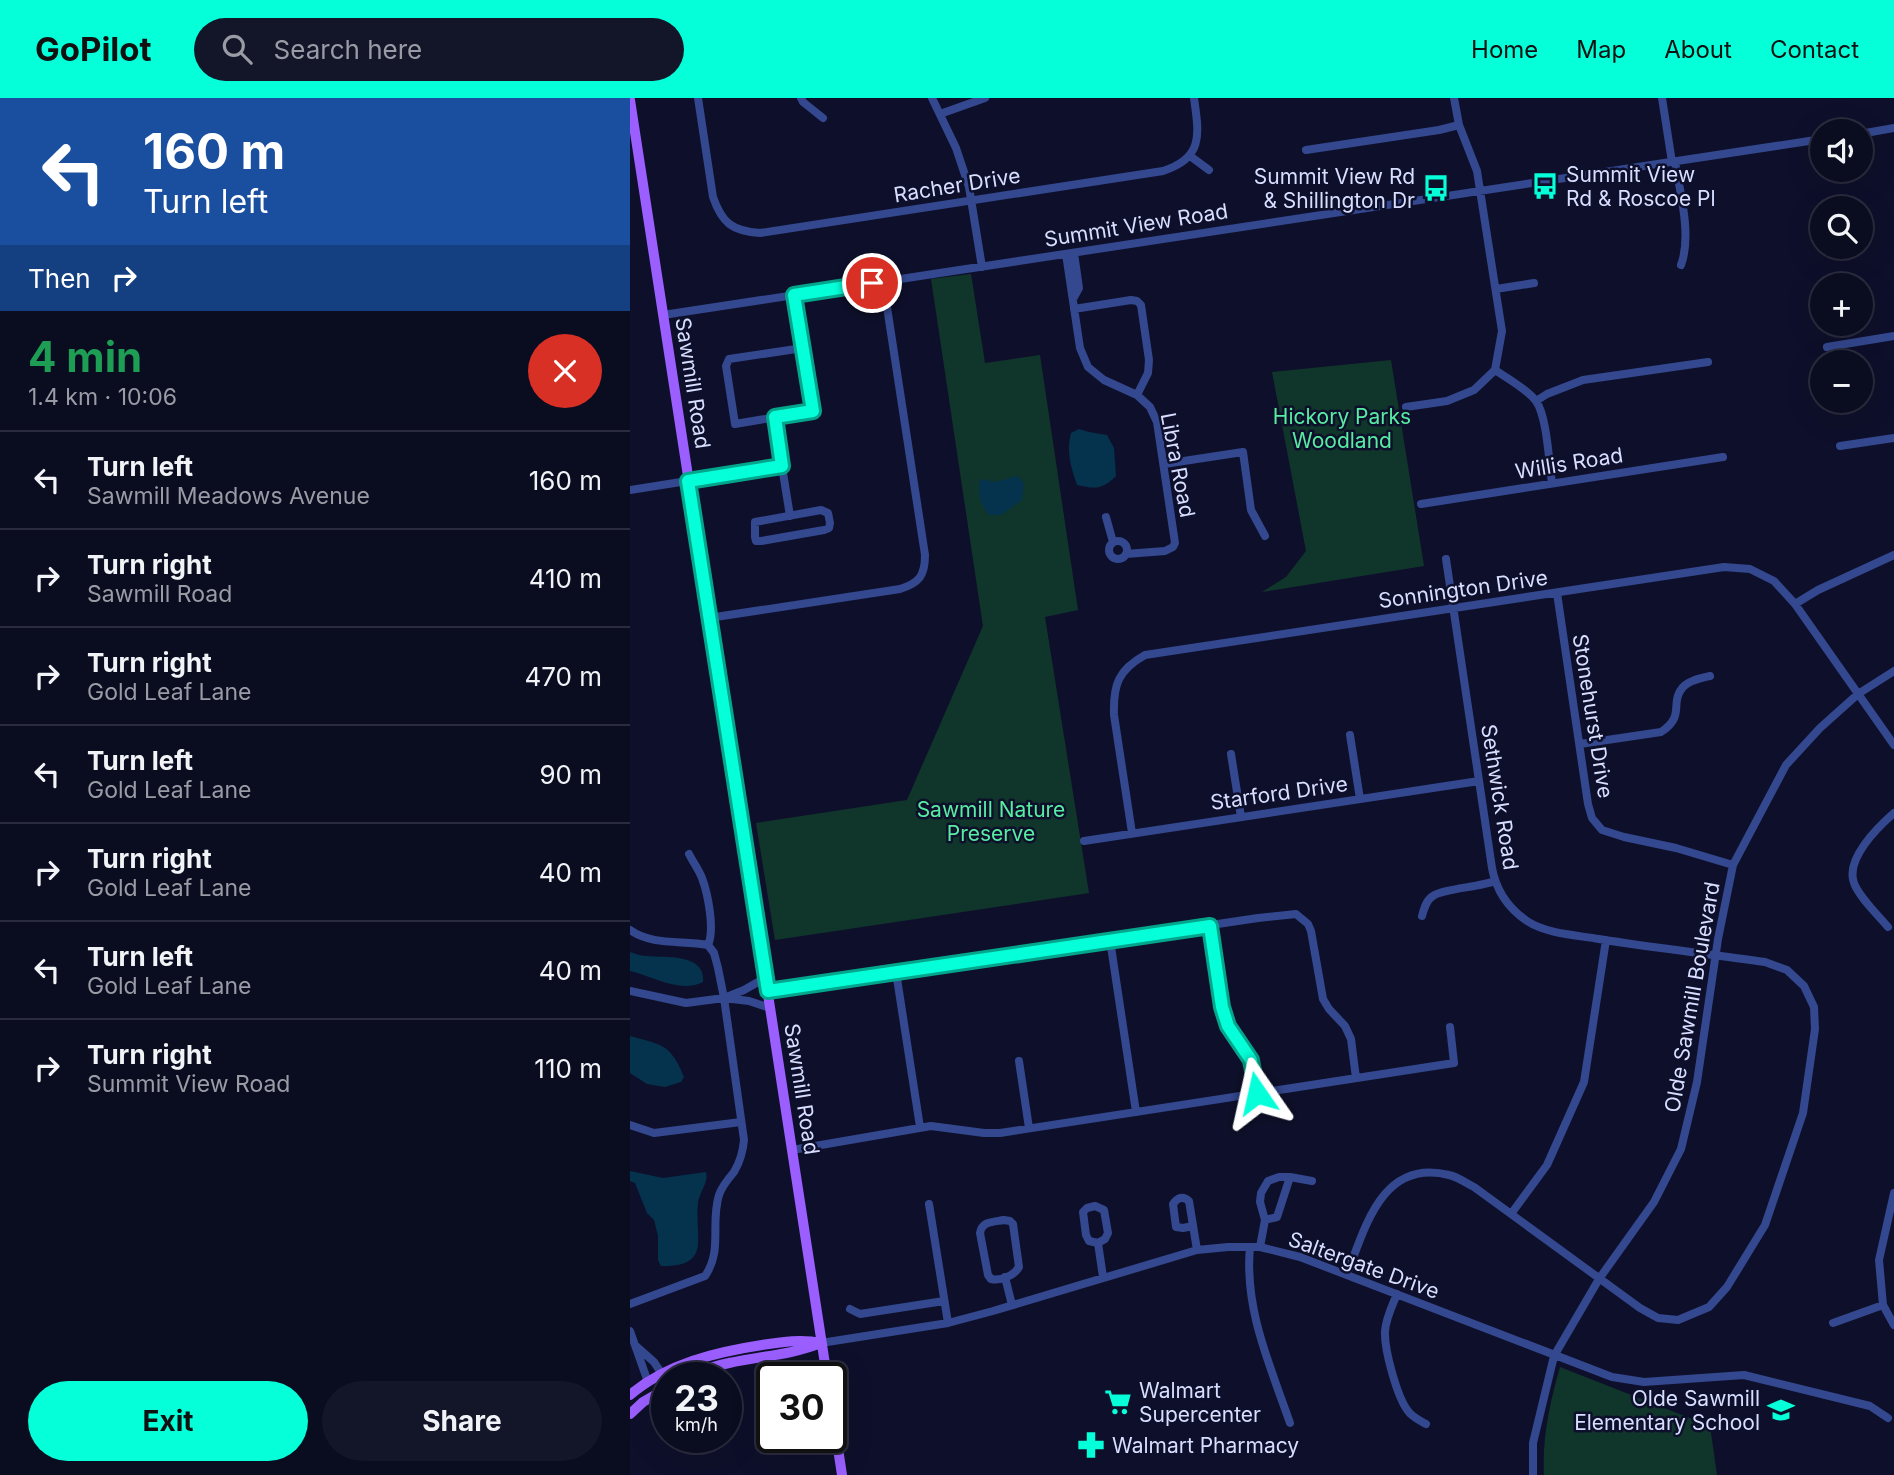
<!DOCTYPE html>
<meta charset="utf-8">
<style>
:root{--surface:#0a0c20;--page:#131529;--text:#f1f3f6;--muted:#999ba5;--line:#2a2c3e;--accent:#04ffd8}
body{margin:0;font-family:Inter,sans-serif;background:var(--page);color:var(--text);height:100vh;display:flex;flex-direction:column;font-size:26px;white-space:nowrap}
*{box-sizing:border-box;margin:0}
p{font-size:23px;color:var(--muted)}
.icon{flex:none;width:38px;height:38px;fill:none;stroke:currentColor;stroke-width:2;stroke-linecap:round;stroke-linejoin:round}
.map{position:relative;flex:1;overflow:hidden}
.panel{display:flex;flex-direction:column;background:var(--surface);width:630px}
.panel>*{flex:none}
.guide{background:#1a4fa0;color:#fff;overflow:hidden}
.tools{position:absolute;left:1180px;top:21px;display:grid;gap:14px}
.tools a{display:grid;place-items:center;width:63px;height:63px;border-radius:50%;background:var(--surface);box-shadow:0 7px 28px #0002,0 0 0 2px var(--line);font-size:35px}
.speed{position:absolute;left:21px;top:1264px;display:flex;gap:14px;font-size:35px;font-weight:700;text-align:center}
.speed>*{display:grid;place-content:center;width:91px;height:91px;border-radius:50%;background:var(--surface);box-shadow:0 7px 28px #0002,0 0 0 2px var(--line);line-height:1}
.speed small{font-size:18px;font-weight:400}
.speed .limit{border:4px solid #111;border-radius:10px;background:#fff;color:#111}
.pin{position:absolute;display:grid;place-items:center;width:60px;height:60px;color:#fff;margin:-30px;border:4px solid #fff;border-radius:50%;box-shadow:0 2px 7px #0007}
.me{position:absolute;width:77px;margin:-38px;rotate:349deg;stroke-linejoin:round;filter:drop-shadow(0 0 5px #0008)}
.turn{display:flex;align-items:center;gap:24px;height:147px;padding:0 28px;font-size:32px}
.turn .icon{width:91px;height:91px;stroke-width:2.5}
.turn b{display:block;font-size:49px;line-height:60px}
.then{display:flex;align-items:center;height:66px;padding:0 28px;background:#0003;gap:14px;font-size:26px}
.round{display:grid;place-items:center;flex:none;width:74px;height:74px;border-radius:37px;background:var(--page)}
.headline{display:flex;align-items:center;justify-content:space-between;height:119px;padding:0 28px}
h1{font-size:42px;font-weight:700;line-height:52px;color:#1e9e55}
.cta{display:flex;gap:14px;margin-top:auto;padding:14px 28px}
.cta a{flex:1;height:80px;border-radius:42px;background:var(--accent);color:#111;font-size:28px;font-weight:700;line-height:80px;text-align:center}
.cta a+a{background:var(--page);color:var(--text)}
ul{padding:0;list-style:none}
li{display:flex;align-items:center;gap:21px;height:98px;padding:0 28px;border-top:2px solid var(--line)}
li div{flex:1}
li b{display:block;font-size:26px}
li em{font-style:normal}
header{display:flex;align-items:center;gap:42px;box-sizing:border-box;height:98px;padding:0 35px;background:var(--accent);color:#111}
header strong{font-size:33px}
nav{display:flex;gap:38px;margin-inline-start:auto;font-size:24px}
.search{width:490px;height:63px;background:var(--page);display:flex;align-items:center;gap:18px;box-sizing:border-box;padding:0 24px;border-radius:38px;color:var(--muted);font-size:26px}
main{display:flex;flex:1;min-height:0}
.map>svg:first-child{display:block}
</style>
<header>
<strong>GoPilot</strong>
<div class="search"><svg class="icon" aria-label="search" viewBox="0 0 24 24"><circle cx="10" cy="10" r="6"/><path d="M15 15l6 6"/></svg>Search here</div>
<nav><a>Home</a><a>Map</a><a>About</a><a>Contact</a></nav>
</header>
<main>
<section class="panel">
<div class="guide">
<div class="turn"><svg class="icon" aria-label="left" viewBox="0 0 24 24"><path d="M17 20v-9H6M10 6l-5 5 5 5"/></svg><div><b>160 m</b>Turn left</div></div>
<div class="then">Then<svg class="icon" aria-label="right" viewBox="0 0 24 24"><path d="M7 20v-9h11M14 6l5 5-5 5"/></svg></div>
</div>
<div class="headline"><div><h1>4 min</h1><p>1.4 km · 10:06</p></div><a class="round" style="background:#d93025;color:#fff"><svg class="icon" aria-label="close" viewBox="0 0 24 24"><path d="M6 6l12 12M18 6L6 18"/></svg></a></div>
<ul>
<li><svg class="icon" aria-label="left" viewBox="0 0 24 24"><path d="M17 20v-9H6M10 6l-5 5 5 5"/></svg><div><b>Turn left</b><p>Sawmill Meadows Avenue</p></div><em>160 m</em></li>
<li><svg class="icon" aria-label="right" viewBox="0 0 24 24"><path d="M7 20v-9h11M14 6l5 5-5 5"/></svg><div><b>Turn right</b><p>Sawmill Road</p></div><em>410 m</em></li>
<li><svg class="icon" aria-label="right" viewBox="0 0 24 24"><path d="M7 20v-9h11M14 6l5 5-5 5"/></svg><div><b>Turn right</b><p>Gold Leaf Lane</p></div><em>470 m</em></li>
<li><svg class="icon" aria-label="left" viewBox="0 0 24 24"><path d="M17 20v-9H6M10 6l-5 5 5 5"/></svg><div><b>Turn left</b><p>Gold Leaf Lane</p></div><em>90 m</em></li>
<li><svg class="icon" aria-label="right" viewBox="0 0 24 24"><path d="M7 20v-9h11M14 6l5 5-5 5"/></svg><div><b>Turn right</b><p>Gold Leaf Lane</p></div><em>40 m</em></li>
<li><svg class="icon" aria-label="left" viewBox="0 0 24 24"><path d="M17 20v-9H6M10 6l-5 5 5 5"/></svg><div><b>Turn left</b><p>Gold Leaf Lane</p></div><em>40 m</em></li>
<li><svg class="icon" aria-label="right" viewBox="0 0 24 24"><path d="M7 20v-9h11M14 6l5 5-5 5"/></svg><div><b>Turn right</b><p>Summit View Road</p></div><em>110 m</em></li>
</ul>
<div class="cta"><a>Exit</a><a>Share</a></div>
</section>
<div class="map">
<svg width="1264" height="1377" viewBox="0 0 1264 1377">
<rect width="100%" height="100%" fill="#0e102b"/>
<path fill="#10362b" d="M341,176L355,265L410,257L448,512L415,519L459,795L145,842L126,725L277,702L353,528L301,181Z
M761,262L794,468L632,494L656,479L676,453L642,274Z
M930,1269L1080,1328L1087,1377H914C912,1340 920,1304 930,1269Z"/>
<path fill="#05324d" d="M449,331L459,334L477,337L484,350L486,378C472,392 465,391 447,387C441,369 436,354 441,335Z
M388,378L394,386L392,402L371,417H359C350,406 347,395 350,381L365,384Z
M0,854C6,856 11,858 17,858C35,860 76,855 73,884C50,896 23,878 0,873Z
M0,938C32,947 40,945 54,979L51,984L35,989L17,986L0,975Z
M0,1073L33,1080L76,1074C79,1085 69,1094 68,1105C64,1139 83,1169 31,1168L28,1162V1138L24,1122L17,1115L5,1085L0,1083Z"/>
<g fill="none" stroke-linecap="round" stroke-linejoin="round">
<path stroke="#34488f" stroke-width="8" d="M68,0L83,99C92,125 102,133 130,135L533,73C574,60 569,36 564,0
M171,0L173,4L193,20
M302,0L326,50L339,89L352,169
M824,0L829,27L847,73L869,214L872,233L865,272
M1032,0L1042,64
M310,16L355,0
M1230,36L1264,30
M676,52L809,32L829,27
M560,58L579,72
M1045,64C1050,94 1062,138 1051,167
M436,156L450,250L458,269L474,282L507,297L520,309L527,324L545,445L543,449L535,453L496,456
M866,191L904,185
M164,197L183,313L105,326L96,268L99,261L173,250
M443,201L449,190L444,155
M444,211L501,202L507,203L511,207L519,262L518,275L507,297
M33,217L1192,41
M1197,249L1264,238
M865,272C877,280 897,291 906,303C917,318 919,365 922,385
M906,303L917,296L953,282L1078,264
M776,309L817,303L844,292L865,272
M144,319L160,418
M1210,348L1264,340
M534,366L613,354L621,412L635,438
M0,392L152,368
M791,406L1093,359
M191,412L198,415L200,425L199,430L194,432L131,443H126L125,439V424Z
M476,419L483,444
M479 452a9 9 0 1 1 18 0a9 9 0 1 1-18 0Z
M927,495L958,706L962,720L972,732L994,739L1046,750L1103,767
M1165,506L1188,492L1264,457
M79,520L270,491C289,485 295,478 295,457L253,183
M720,637L730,701
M950,646L1031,634C1056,618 1039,605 1053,589C1060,582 1071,580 1080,578
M601,656L611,719
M502,735L484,617C483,587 488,572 515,557L1094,469L1120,471L1144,483L1165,506L1264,647
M454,743L849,683
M59,756C63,764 69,772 72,780C78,796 85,832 78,847
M792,818C794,811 796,802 803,798C812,791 850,789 865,783
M580,828L592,909L598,928L621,963L627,995
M1258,829C1248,817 1229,799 1224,785C1215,761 1248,729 1264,715
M0,832C23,848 51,842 78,847L84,855L88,870L94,900L114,1042C113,1053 110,1064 104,1074C98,1081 92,1088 89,1097C80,1126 93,1152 75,1178L0,1206
M480,842L506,1014
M266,874L290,1029
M0,893L56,905L94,900L119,903L140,910
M138,893L628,820L666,816L678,826L681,833L693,901L699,911L715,928L721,941L726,980
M94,900L114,892L135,880
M389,963L399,1030
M0,1027L24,1035L111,1024
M162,1052L301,1028L354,1035H370L824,965L820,929
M660,1079L682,1083
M1264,1095L1249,1162L1253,1207L1264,1227
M299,1106L318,1225
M465,1108L474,1112L478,1135L475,1141L468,1145L459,1143L456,1137L453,1114L457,1110Z
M881,1116L917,1067L954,984L976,842
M374,1122L380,1123L383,1126L389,1169C384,1178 371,1183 361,1181L358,1177L350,1135C352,1123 363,1124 374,1122Z
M563,1128L553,1130L546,1129L543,1106C548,1099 553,1098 559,1103L567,1152
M468,1145L473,1179
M620,1149C614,1211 640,1267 660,1325
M630,1149L635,1122L630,1104L631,1095L638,1083L649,1079H660L647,1119L635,1122
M717,1176C735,1130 752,1060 819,1077C828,1079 836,1085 844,1089L1010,1210L1028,1220L1048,1222L1079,1209L1097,1189L1135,1127L1173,1015L1185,931L1184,909L1174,888L1157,872L1135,864C1080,856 1024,850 969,841C946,837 917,836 897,823C878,810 866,792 862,770L816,461
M375,1179L382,1207
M767,1196C762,1208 756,1220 755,1233C754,1251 767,1299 778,1313C782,1319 789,1322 796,1326
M220,1211L230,1216L314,1203
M1203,1225L1253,1207
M0,1233L18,1284
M191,1245L318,1225L363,1213L567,1152L598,1149H630L670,1159L982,1279L1014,1284L1114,1277L1240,1308L1258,1320
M6,1248L24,1264L32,1276
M903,1377V1345L924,1258L969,1181L1024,1104L1051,1051L1067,984L1088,841L1103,767L1156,667L1190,630L1228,596L1264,573"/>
<path stroke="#9b5fff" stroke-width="10" d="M0,2L197,1279
M57,1279C70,1273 84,1268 99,1265C130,1258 162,1257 191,1245
M0,1297C36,1266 86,1254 132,1247C152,1244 171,1241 191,1245
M201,1304L212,1377
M0,1316L13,1304L37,1290"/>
</g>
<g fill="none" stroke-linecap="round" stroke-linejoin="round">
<defs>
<path id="route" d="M242,185L164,197L183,313L145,319L152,368L58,383L138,893L580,828L592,909L598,928L621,962L627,995"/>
</defs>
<use href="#route" stroke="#03a68c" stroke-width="18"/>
<use href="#route" stroke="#04ffd8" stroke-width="12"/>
</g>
<defs>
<symbol id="bus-bare" viewBox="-9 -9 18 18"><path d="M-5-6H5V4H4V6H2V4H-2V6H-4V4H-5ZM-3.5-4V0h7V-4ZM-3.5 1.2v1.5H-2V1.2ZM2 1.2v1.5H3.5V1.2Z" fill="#04ffd8" stroke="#0e102b" stroke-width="2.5" paint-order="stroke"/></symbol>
<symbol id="supermarket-bare" viewBox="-9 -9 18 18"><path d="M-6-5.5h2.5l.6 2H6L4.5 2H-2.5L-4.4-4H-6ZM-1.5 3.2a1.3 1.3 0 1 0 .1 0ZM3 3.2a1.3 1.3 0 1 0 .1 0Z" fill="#04ffd8" stroke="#0e102b" stroke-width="2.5" paint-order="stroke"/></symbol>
<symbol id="school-bare" viewBox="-9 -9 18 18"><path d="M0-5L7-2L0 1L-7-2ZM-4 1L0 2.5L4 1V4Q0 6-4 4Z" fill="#04ffd8" stroke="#0e102b" stroke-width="2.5" paint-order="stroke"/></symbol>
<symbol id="pharmacy-bare" viewBox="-9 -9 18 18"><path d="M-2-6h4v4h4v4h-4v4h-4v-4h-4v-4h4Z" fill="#04ffd8" stroke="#0e102b" stroke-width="2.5" paint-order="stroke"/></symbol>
</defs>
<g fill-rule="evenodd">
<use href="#bus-bare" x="896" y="69" width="38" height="38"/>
<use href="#bus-bare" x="787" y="71" width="38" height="38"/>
<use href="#supermarket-bare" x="469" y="1285" width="38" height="38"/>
<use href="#school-bare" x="1132" y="1293" width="38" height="38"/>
<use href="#pharmacy-bare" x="442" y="1328" width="38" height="38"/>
</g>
<g text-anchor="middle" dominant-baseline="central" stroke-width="5" stroke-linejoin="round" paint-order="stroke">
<g font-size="21" fill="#d8deff" stroke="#0e102b" text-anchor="start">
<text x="936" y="76">Summit View<tspan x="936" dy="24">Rd &amp; Roscoe Pl</tspan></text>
<text x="785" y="78" text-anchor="end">Summit View Rd<tspan x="785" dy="24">&amp; Shillington Dr</tspan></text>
<text x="509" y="1292">Walmart<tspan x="509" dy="24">Supercenter</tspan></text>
<text x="1130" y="1300" text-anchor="end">Olde Sawmill<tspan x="1130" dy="24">Elementary School</tspan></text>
<text x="482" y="1347">Walmart Pharmacy</text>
</g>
<g font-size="21" fill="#d8deff" stroke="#0e102b">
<text transform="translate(327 87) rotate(-9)">Racher Drive</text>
<text transform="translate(506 127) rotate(-9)">Summit View Road</text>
<text transform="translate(63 285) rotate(81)">Sawmill Road</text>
<text transform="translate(939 365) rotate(-9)">Willis Road</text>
<text transform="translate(548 367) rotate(79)">Libra Road</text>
<text transform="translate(833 491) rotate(-8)">Sonnington Drive</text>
<text transform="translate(963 618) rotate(81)">Stonehurst Drive</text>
<text transform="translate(649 695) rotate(-8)">Starford Drive</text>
<text transform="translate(870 699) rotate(81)">Sethwick Road</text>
<text transform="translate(1062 899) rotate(-80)">Olde Sawmill Boulevard</text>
<text transform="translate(172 991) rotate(81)">Sawmill Road</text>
<text transform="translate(734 1167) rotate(20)">Saltergate Drive</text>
</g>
<g font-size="21" fill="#57eca1" stroke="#0e102b">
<text x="712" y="318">Hickory Parks<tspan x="712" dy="24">Woodland</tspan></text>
<text x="361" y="711">Sawmill Nature<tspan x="361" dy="24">Preserve</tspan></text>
</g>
</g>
</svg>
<div class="tools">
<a><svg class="icon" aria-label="sound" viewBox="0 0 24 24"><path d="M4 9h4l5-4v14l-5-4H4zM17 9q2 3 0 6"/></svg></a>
<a><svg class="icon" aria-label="search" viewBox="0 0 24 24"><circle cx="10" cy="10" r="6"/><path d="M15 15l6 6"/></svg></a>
<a>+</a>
<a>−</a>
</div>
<div class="speed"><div>23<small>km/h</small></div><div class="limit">30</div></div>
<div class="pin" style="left:242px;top:185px;background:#d93025"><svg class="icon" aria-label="arrive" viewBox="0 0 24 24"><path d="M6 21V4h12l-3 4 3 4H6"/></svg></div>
<svg class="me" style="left:627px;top:995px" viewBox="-20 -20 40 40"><path d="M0-17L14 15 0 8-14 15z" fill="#04ffd8" stroke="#fff" stroke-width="4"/></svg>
</div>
</main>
